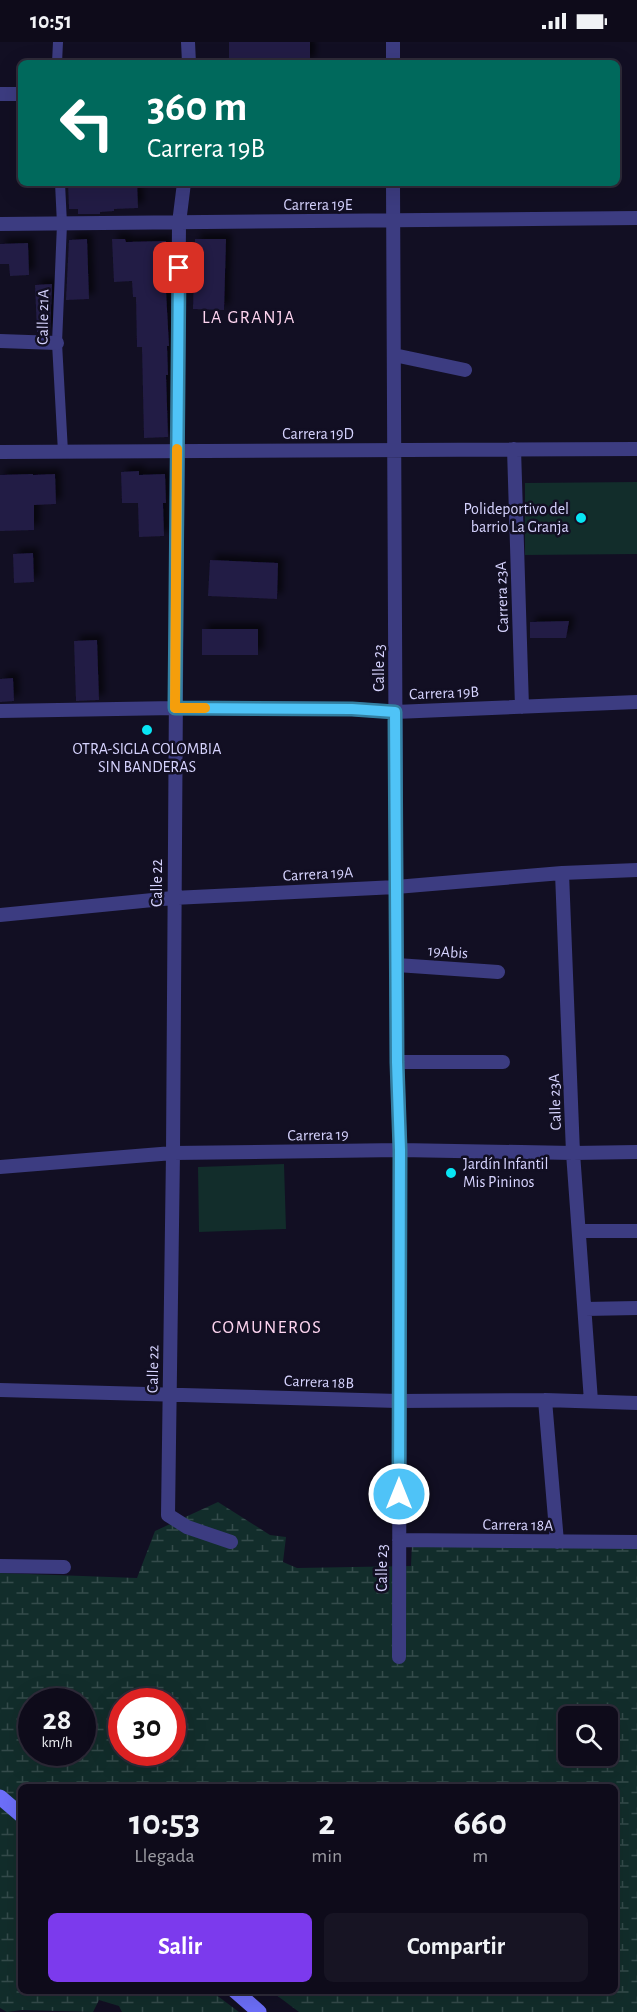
<!DOCTYPE html>
<html lang="es">
<meta charset="utf-8">
<style>
:root{--surface:#0e0b1a;--page:#171423;--text:#f1f3f6;--muted:#9b9ba2;--line:#2e2b39;--accent:#7c3aed}
body{margin:0;font-family:"Alegreya Sans",sans-serif;background:var(--page);color:var(--text);height:100vh;display:flex;flex-direction:column;font-size:22px;white-space:nowrap}
*{box-sizing:border-box;margin:0}
p{font-size:20px;color:var(--muted)}
.icon{flex:none;width:33px;height:33px;fill:none;stroke:currentColor;stroke-width:2;stroke-linecap:round;stroke-linejoin:round}
.map{position:relative;flex:1;overflow:hidden}
.panel{position:absolute;left:18px;top:1742px;width:600px;height:210px;display:flex;flex-direction:column;background:var(--surface);border-radius:9px;box-shadow:0 6px 24px #0002,0 0 0 2px var(--line)}
.panel>*{flex:none}
.hud{position:absolute;left:18px;top:18px;width:602px;height:126px;border-radius:9px;box-shadow:0 6px 24px #0002,0 0 0 2px var(--line);background:#00695c;color:#fff;overflow:hidden}
.fabs{position:absolute;left:558px;top:1664px;display:grid;gap:12px}
.fabs a{display:grid;place-items:center;width:60px;height:60px;border-radius:9px;background:var(--surface);box-shadow:0 6px 24px #0002,0 0 0 2px var(--line);font-size:30px}
.speed{position:absolute;left:18px;top:1646px;display:flex;gap:12px;font-size:30px;font-weight:700;text-align:center}
.speed>*{display:grid;place-content:center;width:78px;height:78px;border-radius:50%;background:var(--surface);box-shadow:0 6px 24px #0002,0 0 0 2px var(--line);line-height:1}
.speed small{font-size:15px;font-weight:400}
.speed .limit{border:9px solid #d22;background:#fff;color:#111}
.pin{position:absolute;display:grid;place-items:center;width:51px;height:51px;color:#fff;margin:-26px;border-radius:12px;box-shadow:0 3px 9px #0006}
.me{position:absolute;width:66px;margin:-33px;rotate:0deg;stroke-linejoin:round;filter:drop-shadow(0 0 4px #0008)}
.turn{display:flex;align-items:center;gap:21px;height:126px;padding:0 30px;font-size:27px}
.turn .icon{width:78px;height:78px;stroke-width:2.5}
.turn b{display:block;font-size:42px;line-height:51px}
.eta{display:flex;justify-content:space-evenly;align-items:center;height:102px;text-align:center}
.eta b{font-size:36px;font-weight:700;line-height:42px}
.primary-button{display:flex;gap:12px;margin-top:auto;padding:12px 30px}
.primary-button a{flex:1;height:69px;border-radius:9px;background:var(--accent);color:#fff;font-size:24px;font-weight:700;line-height:69px;text-align:center}
.primary-button a+a{background:var(--page);color:var(--text)}
.status{display:flex;justify-content:space-between;align-items:center;height:42px;padding:0 30px;background:var(--surface);direction:ltr}
.status svg{height:16px;fill:currentColor}
.map>svg:first-child{display:block}
</style>
<div class="status"><b>10:51</b><svg viewBox="0 0 49 12"><path d="M0 12V9h3v3zM5 12V6h3v6zM10 12V3h3v9zM15 12V0h3v12zM26 1h20v11H26zM47 4h2v5h-2z"/></svg></div>
<div class="map">
<svg width="637" height="1970" viewBox="0 0 637 1970">
<defs>
<pattern id="wetland-marsh" width="20" height="14" patternUnits="userSpaceOnUse" patternTransform="scale(1.5)"><rect width="20" height="14" fill="#122d2b"/><path d="M1 5h8M5 5V1M11 12h8M15 12V8" fill="none" stroke="#344b4b"/></pattern>
<filter id="shadow"><feDropShadow dx="5.5" dy="-5.5" stdDeviation="3" flood-color="#0009"/></filter>
</defs>
<rect width="100%" height="100%" fill="#120f23"/>
<path fill="#122d2b" d="M637,440V512L525,513V441Z
M284,1122L286,1187L199,1190L198,1125Z"/>
<path fill="url(#wetland-marsh)" fill-rule="evenodd" d="M218,1460L270,1493L286,1495L283,1520L297,1526L411,1524L412,1501L637,1502V1970H299L271,1949L615,1948V1744H21V1948L211,1949L239,1970H122L119,1964L99,1958L93,1970L22,1968L7,1970L0,1966V1531L137,1536L155,1489ZM32,1659H82V1710H32ZM122,1659H172V1710H122ZM568,1674H608V1713H568Z"/>
<path fill="#221c44" filter="url(#shadow)" d="M229,0H310V21H229Z
M68,141H137L138,166L114,167V169L100,170V172H78V167H69Z
M87,197L89,257L66,258L69,198Z
M112,197H125L126,200L166,199L168,231H165L169,304H167L168,333H166L168,395L144,396L142,305H137L136,255H133L132,239L114,240Z
M195,197H226L224,268L193,267Z
M28,201L29,233L10,234L9,222H0V202Z
M52,242L50,290H37L35,243Z
M139,429V433L165,432L166,461H163L164,494L139,495L138,461H122L121,430Z
M33,432V433L55,432L56,462L34,463V488L0,489V433Z
M33,511L34,540L14,541L13,512Z
M210,518L278,521L277,557L208,554Z
M569,579L566,596H530V580Z
M202,587H258V613H202Z
M97,598L99,658L76,659L74,599Z
M13,636L14,659L0,660V637Z"/>
<g fill="none" stroke-linecap="round" stroke-linejoin="round">
<path stroke="#3c3c81" stroke-width="10" d="M57,21L58,0
M60,141L62,182L57,301L63,410"/>
<path stroke="#3c3c81" stroke-width="14" d="M188,0L189,21
M393,0V21
M0,52H21
M184,141L179,181L173,1111L168,1473L187,1485L231,1500
M393,141L397,1020L400,1108L399,1615
M0,182L637,176
M0,299L57,301
M394,313L465,328
M514,407L522,665
M0,410L637,407
M0,669L175,666L353,667L395,670L637,660
M562,831L573,1111L591,1359
M0,873L173,856L396,845L562,831L637,828
M397,923L498,930
M397,1020H503
M0,1125L173,1111L400,1108L573,1111L637,1110
M579,1189H637
M585,1267L637,1266
M0,1348L398,1359L545,1358L637,1361
M545,1358L557,1500
M399,1498L637,1500
M0,1524L64,1525"/>
<path stroke="#6d6ffa" stroke-width="15" d="M0,1755L21,1773
M234,1948L259,1970"/>
</g>
<g fill="none" stroke-linecap="round" stroke-linejoin="round">
<defs>
<path id="route" d="M179,226L175,666L352,667L395,670L397,1020L400,1108L399,1452"/>
</defs>
<use href="#route" stroke="#337fa1" stroke-width="15"/>
<use href="#route" stroke="#4fc3f7" stroke-width="10"/>
<path stroke="#f59e0b" stroke-width="10" d="M177,407L175,666H205"/>
</g>
<g fill="#08e5f4" stroke="#120f23" stroke-width="2">
<circle cx="581" cy="476" r="6"/>
<circle cx="147" cy="688" r="6"/>
<circle cx="451" cy="1131" r="6"/>
</g>
<g text-anchor="middle" dominant-baseline="central" stroke-width="5" stroke-linejoin="round" paint-order="stroke">
<g font-size="16" fill="#d6d3fe" stroke="#120f23">
<text x="318" y="163">Carrera 19E</text>
<text transform="translate(43 275) rotate(-89)">Calle 21A</text>
<text x="318" y="392">Carrera 19D</text>
<text transform="translate(502 555) rotate(-92)">Carrera 23A</text>
<text transform="translate(379 626) rotate(-90)">Calle 23</text>
<text transform="translate(444 651) rotate(-2)">Carrera 19B</text>
<text transform="translate(318 832) rotate(-3)">Carrera 19A</text>
<text transform="translate(157 841) rotate(-90)">Calle 22</text>
<text transform="translate(448 910) rotate(4)">19Abis</text>
<text transform="translate(555 1060) rotate(-92)">Calle 23A</text>
<text transform="translate(318 1093) rotate(-1)">Carrera 19</text>
<text transform="translate(153 1327) rotate(-89)">Calle 22</text>
<text transform="translate(319 1340) rotate(2)">Carrera 18B</text>
<text transform="translate(518 1483) rotate(1)">Carrera 18A</text>
<text transform="translate(382 1526) rotate(-90)">Calle 23</text>
</g>
<g font-size="16" fill="#d6d3fe" stroke="#120f23" text-anchor="end">
<text x="569" y="467">Polideportivo del<tspan x="569" dy="18">barrio La Granja</tspan></text>
<text x="147" y="707" text-anchor="middle">OTRA-SIGLA COLOMBIA<tspan x="147" dy="18">SIN BANDERAS</tspan></text>
<text x="463" y="1122" text-anchor="start">Jardín Infantil<tspan x="463" dy="18">Mis Pininos</tspan></text>
</g>
<g font-size="18" letter-spacing="1.5" fill="#fed5f0" stroke="#120f23">
<text x="249" y="276">LA GRANJA</text>
<text x="267" y="1286">COMUNEROS</text>
</g>
</g>
</svg>
<div class="fabs">
<a><svg class="icon" aria-label="search" viewBox="0 0 24 24"><circle cx="10" cy="10" r="6"/><path d="M15 15l6 6"/></svg></a>
</div>
<div class="speed"><div>28<small>km/h</small></div><div class="limit">30</div></div>
<div class="pin" style="left:179px;top:226px;background:#d93025"><svg class="icon" aria-label="arrive" viewBox="0 0 24 24"><path d="M6 21V4h12l-3 4 3 4H6"/></svg></div>
<svg class="me" style="left:399px;top:1452px" viewBox="-20 -20 40 40"><circle r="17" fill="#4fc3f7" stroke="#fff" stroke-width="3"/><path d="M0-11L8 9 0 5-8 9z" fill="#fff"/></svg>
<div class="hud">
<div class="turn"><svg class="icon" aria-label="left" viewBox="0 0 24 24"><path d="M17 20v-9H6M10 6l-5 5 5 5"/></svg><div><b>360 m</b>Carrera 19B</div></div>
</div>
<section class="panel">
<div class="eta">
<div><b>10:53</b><p>Llegada</p></div>
<div><b>2</b><p>min</p></div>
<div><b>660</b><p>m</p></div>
</div>
<div class="primary-button"><a>Salir</a><a>Compartir</a></div>
</section>
</div>
